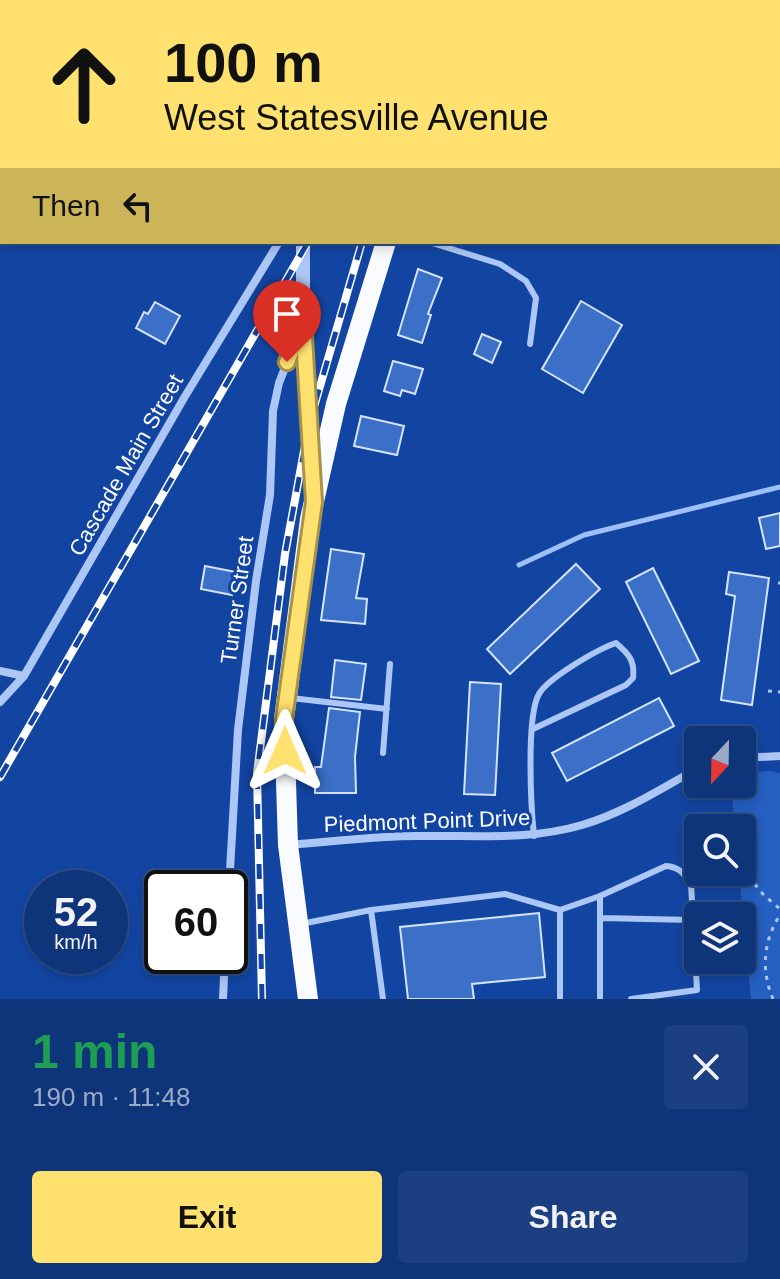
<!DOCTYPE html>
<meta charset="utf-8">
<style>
:root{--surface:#0e347a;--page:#1c3f81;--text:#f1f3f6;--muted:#9baac7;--line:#2e4f8b;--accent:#ffe170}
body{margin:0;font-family:Helvetica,sans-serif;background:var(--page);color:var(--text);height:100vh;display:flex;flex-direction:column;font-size:30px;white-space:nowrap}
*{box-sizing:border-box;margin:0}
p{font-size:26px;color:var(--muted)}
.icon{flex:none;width:44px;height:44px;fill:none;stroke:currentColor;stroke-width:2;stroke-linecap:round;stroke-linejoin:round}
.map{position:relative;height:999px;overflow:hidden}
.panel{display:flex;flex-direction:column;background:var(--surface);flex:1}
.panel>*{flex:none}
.guide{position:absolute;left:0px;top:0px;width:780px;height:244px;box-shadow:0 4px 12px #0003,0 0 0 2px var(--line);background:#ffe170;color:#111;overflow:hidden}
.needle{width:52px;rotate:202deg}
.controls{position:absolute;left:684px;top:726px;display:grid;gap:16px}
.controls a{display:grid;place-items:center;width:72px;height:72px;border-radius:8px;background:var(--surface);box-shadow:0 4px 12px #0003,0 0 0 2px var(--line);font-size:40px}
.speed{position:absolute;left:24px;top:870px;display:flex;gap:16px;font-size:40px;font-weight:700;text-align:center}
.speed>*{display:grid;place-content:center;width:104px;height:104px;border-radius:50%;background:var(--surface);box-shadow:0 4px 12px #0003,0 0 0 2px var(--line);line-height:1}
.speed small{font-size:20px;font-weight:400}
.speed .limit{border:4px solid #111;border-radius:12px;background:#fff;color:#111}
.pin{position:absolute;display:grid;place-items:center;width:68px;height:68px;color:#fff;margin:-82px -34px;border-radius:50% 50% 50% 0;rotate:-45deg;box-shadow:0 0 8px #0007}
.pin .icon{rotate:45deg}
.me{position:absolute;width:88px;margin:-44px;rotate:0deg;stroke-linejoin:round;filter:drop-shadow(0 0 6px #0008)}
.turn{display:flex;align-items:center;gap:28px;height:168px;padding:0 32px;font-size:36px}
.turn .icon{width:104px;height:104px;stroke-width:2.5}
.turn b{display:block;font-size:56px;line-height:68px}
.then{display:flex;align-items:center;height:76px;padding:0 32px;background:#0003;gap:16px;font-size:30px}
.round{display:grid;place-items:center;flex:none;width:84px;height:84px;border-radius:8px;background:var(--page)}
.headline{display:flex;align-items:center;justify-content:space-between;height:136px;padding:0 32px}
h1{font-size:48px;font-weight:600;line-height:60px;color:#1e9e55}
.action{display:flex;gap:16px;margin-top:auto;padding:16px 32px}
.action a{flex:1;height:92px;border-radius:8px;background:var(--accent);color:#111;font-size:32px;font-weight:600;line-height:92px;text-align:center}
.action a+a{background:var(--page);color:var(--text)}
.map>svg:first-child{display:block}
</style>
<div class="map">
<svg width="780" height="999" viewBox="0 0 780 999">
<rect width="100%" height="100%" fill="#1245a2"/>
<path fill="#255fc0" d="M769,771L780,773V999H751L739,872H742V828H735L731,784H742V774Z"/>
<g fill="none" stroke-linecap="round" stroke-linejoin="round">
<path stroke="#9ec0f8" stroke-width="5" d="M519,565L584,535L780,487"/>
</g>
<path fill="#3b6fc8" stroke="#d5e4fe" stroke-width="2" d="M418,269L442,278L428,314L431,315L422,343L398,335Z
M581,301L622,325L583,393L542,369Z
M155,302L180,316L165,344L136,328L144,312L148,314Z
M482,334L501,342L492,363L474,354Z
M393,361L423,369L415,394L402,390L400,396L384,391Z
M361,416L404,426L397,455L354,446Z
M780,513V546L766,549L759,518Z
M331,549L364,554L356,598L367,599L365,624L321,620Z
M576,564L600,589L510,674L487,649Z
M205,566L236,572L232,595L201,589Z
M653,568L699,661L671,674L626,582Z
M729,572L769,578L752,705L721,700L735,596L726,594Z
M335,660L366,664L361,700L331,697Z
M470,682L501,684L495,795L464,794Z
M659,698L674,726L567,781L552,753Z
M329,708L360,712L355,757L356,793H315V767H321Z
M539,913L545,977L472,984L474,999H408L400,927Z"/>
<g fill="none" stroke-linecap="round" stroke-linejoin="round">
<path stroke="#acc7f5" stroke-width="3" stroke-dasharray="4 6" stroke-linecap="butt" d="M778,583H780
M768,691L780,692
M751,875C755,890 769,899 780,909
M773,999C761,971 763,941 780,915"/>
<path stroke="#acc7f5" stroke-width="6" d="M20,2L21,0
M325,2V0
M379,2L380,0
M0,38L2,34
M429,242L500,264L526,281L536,298L530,344
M291,698L387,709
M533,729L626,685L633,678C635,661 629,654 616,643C598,649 548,678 539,694C526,716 531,808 534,836
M383,753L390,664
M371,910L383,999
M600,918L693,920
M301,924L371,910L505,894L560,910L600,896L666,866C680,867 684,874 691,884L697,990L631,999
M560,999V910
M600,999V896"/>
<path stroke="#acc7f5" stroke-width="8" d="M0,671L24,676
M0,702L24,676L184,398L279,242
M742,758L780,756
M288,845C331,842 375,836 417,836C473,835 528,841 582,825C623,813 661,789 698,768
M229,888L238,730L256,581L270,495L273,411L279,383L300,329
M223,999L225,956"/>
<path stroke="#acc7f5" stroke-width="14" d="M292,0V2
M303,242V321L313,485"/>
<path stroke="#fafbff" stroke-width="20" d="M478,2L479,0
M308,999L288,845L284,719L310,519L336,404L386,242"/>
<defs>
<path id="rail" d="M443,2L444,0
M0,777L308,242
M262,999L257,773L285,554L309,424L362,242"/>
</defs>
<use href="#rail" stroke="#fff" stroke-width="8"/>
<use href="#rail" stroke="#1245a2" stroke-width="5" stroke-dasharray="15" stroke-linecap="butt"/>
</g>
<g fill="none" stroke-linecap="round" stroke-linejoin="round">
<defs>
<path id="route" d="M285,751L284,719L314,502L303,321L287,362"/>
</defs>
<use href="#route" stroke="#a69249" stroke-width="20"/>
<use href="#route" stroke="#ffe170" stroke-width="14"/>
</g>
<g text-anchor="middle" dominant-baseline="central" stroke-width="6" stroke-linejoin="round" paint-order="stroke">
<g font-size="22" fill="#fff" stroke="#1245a2">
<text transform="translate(126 465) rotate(-60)">Cascade Main Street</text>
<text transform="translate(237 600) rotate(-82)">Turner Street</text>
<text transform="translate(427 821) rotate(-2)">Piedmont Point Drive</text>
</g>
</g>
</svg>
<div class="controls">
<a><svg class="needle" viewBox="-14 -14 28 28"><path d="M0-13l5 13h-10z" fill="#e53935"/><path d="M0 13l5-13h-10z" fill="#9baac7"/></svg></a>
<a><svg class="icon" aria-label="search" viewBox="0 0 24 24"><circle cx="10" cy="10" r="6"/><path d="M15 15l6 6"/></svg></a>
<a><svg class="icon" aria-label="layers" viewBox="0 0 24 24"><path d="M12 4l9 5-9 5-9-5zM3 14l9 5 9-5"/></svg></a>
</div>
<div class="speed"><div>52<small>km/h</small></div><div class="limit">60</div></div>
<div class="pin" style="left:287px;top:362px;background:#d93025"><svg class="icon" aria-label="arrive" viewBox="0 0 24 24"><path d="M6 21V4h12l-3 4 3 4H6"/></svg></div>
<svg class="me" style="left:285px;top:751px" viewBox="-20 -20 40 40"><path d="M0-17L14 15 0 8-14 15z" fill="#ffe170" stroke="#fff" stroke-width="4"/></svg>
<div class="guide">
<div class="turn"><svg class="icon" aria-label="ahead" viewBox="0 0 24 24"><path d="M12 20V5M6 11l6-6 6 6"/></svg><div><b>100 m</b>West Statesville Avenue</div></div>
<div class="then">Then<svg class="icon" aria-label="left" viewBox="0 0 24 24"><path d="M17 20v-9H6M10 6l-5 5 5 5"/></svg></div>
</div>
</div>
<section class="panel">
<div class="headline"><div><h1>1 min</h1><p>190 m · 11:48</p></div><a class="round"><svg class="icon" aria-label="close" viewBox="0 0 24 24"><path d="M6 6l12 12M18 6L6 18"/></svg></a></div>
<div class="action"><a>Exit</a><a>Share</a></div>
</section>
